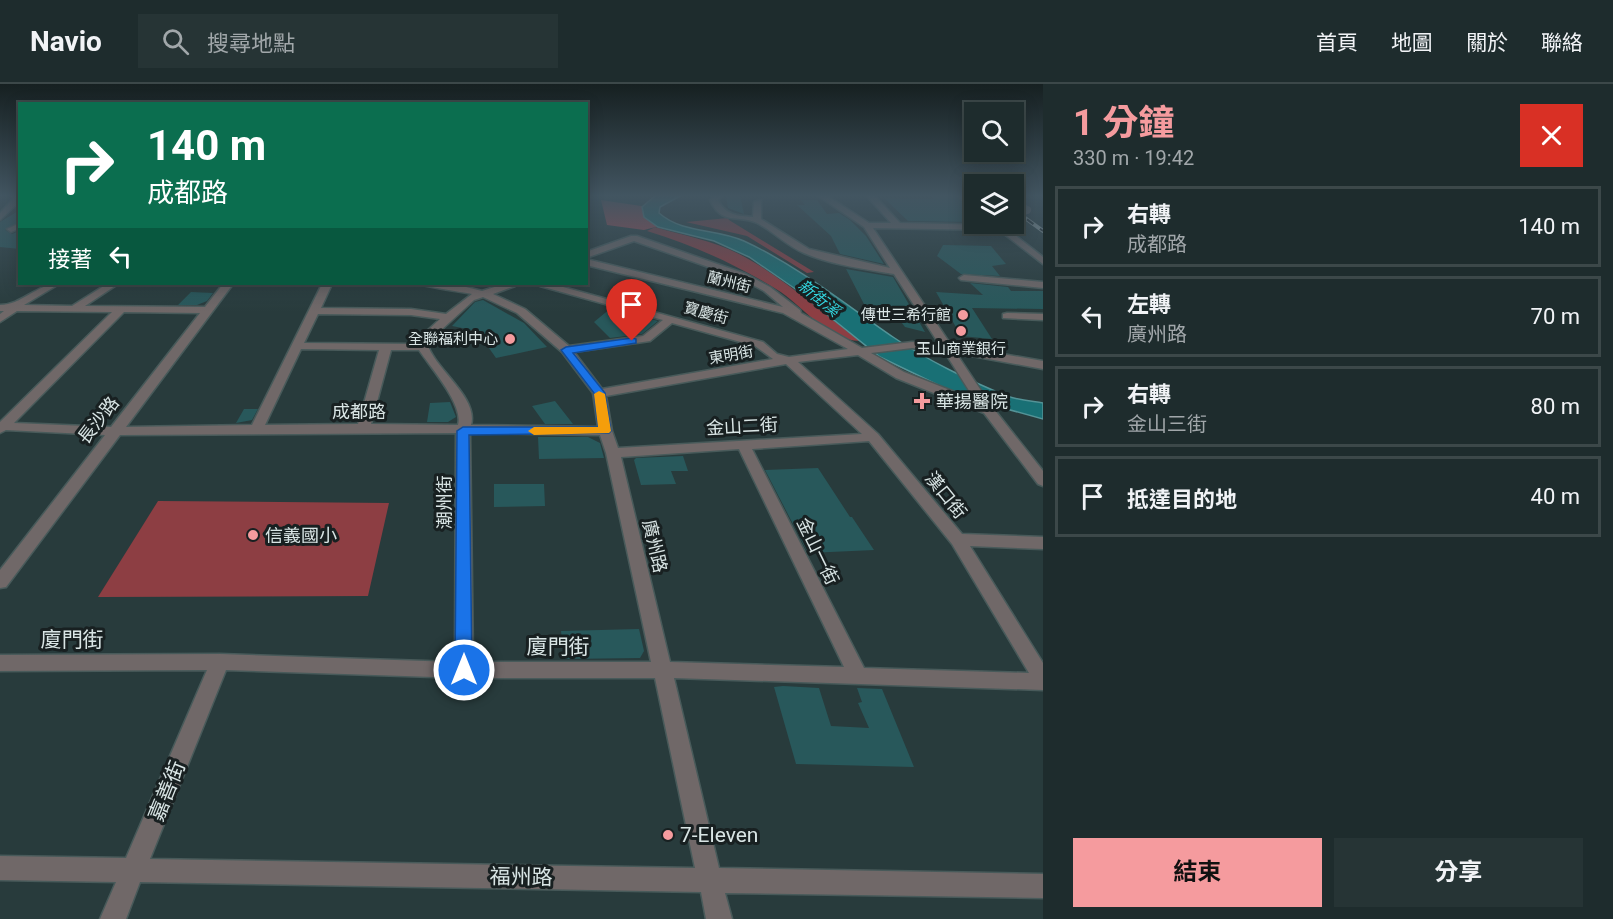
<!DOCTYPE html>
<html lang="zh-TW">
<meta charset="utf-8">
<style>
:root{--surface:#1e2c2d;--page:#263435;--text:#f1f3f6;--muted:#a1a7aa;--line:#3c4849;--accent:#f59b9e}
body{margin:0;font-family:Roboto,"Noto Sans TC",sans-serif;background:var(--page);color:var(--text);height:100vh;display:flex;flex-direction:column;font-size:22px;white-space:nowrap}
*{box-sizing:border-box;margin:0}
p{font-size:20px;color:var(--muted)}
.icon{flex:none;width:33px;height:33px;fill:none;stroke:currentColor;stroke-width:2;stroke-linecap:round;stroke-linejoin:round}
.map{position:relative;flex:1;overflow:hidden}
.drawer{display:flex;flex-direction:column;background:var(--surface);width:570px}
.drawer>*{flex:none}
.hud{position:absolute;left:18px;top:18px;width:570px;height:183px;border-radius:0px;box-shadow:0 3px 15px #0003,0 0 0 2px var(--line);background:#0b6e4f;color:#fff;overflow:hidden}
.fabs{position:absolute;left:964px;top:18px;display:grid;gap:12px}
.fabs a{display:grid;place-items:center;width:60px;height:60px;border-radius:0px;background:var(--surface);box-shadow:0 3px 15px #0003,0 0 0 2px var(--line);font-size:30px}
.pin{position:absolute;display:grid;place-items:center;width:51px;height:51px;color:#fff;margin:-62px -26px;border-radius:50% 50% 50% 0;rotate:-45deg;box-shadow:0 0 6px #0007}
.pin .icon{rotate:45deg}
.me{position:absolute;width:66px;margin:-33px;rotate:0deg;stroke-linejoin:round;filter:drop-shadow(0 0 4px #0008)}
.turn{display:flex;align-items:center;gap:21px;height:126px;padding:0 30px;font-size:27px}
.turn .icon{width:78px;height:78px;stroke-width:2.5}
.turn b{display:block;font-size:42px;line-height:51px}
.then{display:flex;align-items:center;height:57px;padding:0 30px;background:#0003;gap:12px;font-size:22px}
.round{display:grid;place-items:center;flex:none;width:63px;height:63px;border-radius:0px;background:var(--page)}
.overview{display:flex;align-items:center;justify-content:space-between;height:102px;padding:0 30px}
h1{font-size:36px;font-weight:700;line-height:45px;color:var(--accent)}
.action{display:flex;gap:12px;margin-top:auto;padding:12px 30px}
.action a{flex:1;height:69px;border-radius:0px;background:var(--accent);color:#111;font-size:24px;font-weight:700;line-height:69px;text-align:center}
.action a+a{background:var(--page);color:var(--text)}
ul{padding:0;list-style:none}
li{display:flex;align-items:center;gap:18px;height:81px;margin:0 12px 9px;padding:0 18px;border:3px solid var(--line);border-radius:0px}
li div{flex:1}
li b{display:block;font-size:22px}
li em{font-style:normal}
header{display:flex;align-items:center;gap:36px;box-sizing:border-box;height:84px;padding:0 30px;background:var(--surface);border-bottom:2px solid var(--line)}
header strong{font-size:28px}
nav{display:flex;gap:33px;margin-inline-start:auto;font-size:21px}
.search{width:420px;height:54px;background:var(--page);display:flex;align-items:center;gap:15px;box-sizing:border-box;padding:0 21px;border-radius:0px;color:var(--muted);font-size:22px}
main{display:flex;flex:1;min-height:0}
.map>svg:first-child{display:block}
</style>
<header>
<strong>Navio</strong>
<div class="search"><svg class="icon" aria-label="search" viewBox="0 0 24 24"><circle cx="10" cy="10" r="6"/><path d="M15 15l6 6"/></svg>搜尋地點</div>
<nav><a>首頁</a><a>地圖</a><a>關於</a><a>聯絡</a></nav>
</header>
<main>
<div class="map">
<svg width="1043" height="835" viewBox="0 0 1043 835">
<rect width="100%" height="100%" fill="#283b3c"/>
<path fill="#8d3e43" d="M728,134L729,136L814,188L807,189L747,152L686,138Z
M655,143C684,152 712,156 739,170C779,190 824,230 860,257C826,256 804,222 776,205C735,180 693,161 647,147Z
M158,417L389,419L368,512L98,513Z"/>
<path fill="#ab4951" d="M601,116L648,123L663,141L644,146L607,141Z"/>
<path fill="#197075" stroke="#539397" stroke-width="1.5" d="M656,111H682L660,123L659,129C683,150 716,144 744,157C798,182 845,220 893,253C925,275 972,298 1007,312C1018,316 1031,317 1043,319V335L963,313L880,273L794,204L749,173L714,157L658,143L644,133L642,123Z"/>
<path fill="#28585b" d="M726,111H740L744,130L728,124Z
M929,111H953L975,128V138L908,137L884,114L934,115Z
M801,116H817L827,130L839,129L850,136L866,152L884,180L840,170L831,152L797,121H805Z
M20,126V137L5,146L12,150L20,147V165L0,163V138Z
M943,161L991,162L1006,180L992,182L1000,192L961,190L937,172Z
M846,185L893,193L925,248L905,243L895,230L879,229L872,222H865Z
M970,199L1008,203L1011,207H1043V225L972,224L992,255L961,252L936,208L983,211Z
M191,208L213,209L207,217L197,221H178Z
M483,216L524,239L547,263L496,274L477,247L452,242L475,218Z
M611,224L658,237L642,250L610,254L594,238Z
M555,317L573,340H545L532,322Z
M450,318L456,333L448,338H427L430,319Z
M244,325H258L252,336L236,339Z
M538,353H588L600,359L604,374L539,375Z
M683,372L688,387H671L676,400L641,401L634,376L636,374Z
M818,384L850,433H852L874,466L808,469L765,386Z
M494,400H544L545,422L494,423Z
M639,545L644,567L640,574L564,575L561,547Z
M783,602L819,604L831,642L869,644L858,619L862,618L857,604L882,605L914,683L796,680L774,603Z"/>
<g fill="none" stroke-linecap="round" stroke-linejoin="round">
<defs>
<path id="minor" d="M10,111H18L20,117L0,136V129L13,115Z
M714,111H722L718,116C725,131 738,132 753,133L754,118L761,116V135L809,165L890,184L864,143L817,111H826L869,139H891L866,111H874L900,139L993,141L992,140H1001L1043,173V180L999,146L873,144L951,261L1043,277V285L956,269L990,320L1043,387V402L1038,400L984,329L896,294L858,271L798,278L878,350L962,450L1043,453V465L970,462L1043,579V606L674,594L719,784L1043,790V814L725,809L732,835H706L701,808L140,798L126,835H100L116,798L0,796V772L126,774L207,586L0,587V571L220,570L455,578L456,349L120,351L6,503L0,504V486L105,351L6,346L0,349V338L112,228L17,227L0,238V230L4,227H0V221C22,221 36,200 59,200L24,221L72,222L107,200H118L85,222L205,223L223,200H233L126,343L252,341L322,200H332L321,224L411,225L446,230L472,210C462,208 422,202 419,200H454L482,207L504,200H517L515,202L493,210L525,225L569,262L643,252L663,236L540,202L538,200H552L763,258L777,270L789,273L848,265L783,229L586,181V175L783,223L764,207L740,194L634,157L586,174V168L631,152H637L746,190L770,203L800,226L801,229L862,264L912,258L939,260L894,190C865,185 832,181 804,169C787,162 773,147 757,139C737,130 722,142 710,116ZM483,213L517,229L562,268L593,309L598,343L471,341C479,313 434,285 427,259L474,216ZM124,228L200,229L111,343L14,339ZM318,230L411,231L440,235L417,256L416,260L304,259ZM672,239L755,262L773,275L602,305L574,268L650,257ZM912,264L944,267L975,316L904,288L871,269ZM301,265L379,266L358,340L265,341ZM391,266H419C431,284 464,321 458,341L371,340ZM786,280L862,350L618,364L612,347L606,312ZM470,349L600,351L606,369L651,578H473ZM869,357L952,460L1029,589L864,584L752,365ZM739,365L844,583L670,578L621,373ZM226,586L464,594H655L695,784L150,775Z
M955,111H964L975,119V125Z
M20,139V144L11,148L7,145Z
M964,191L1043,198V204L961,196L959,194Z
M1007,229L1043,230V236L1003,234V230Z"/>
</defs>
<use href="#minor" stroke="#485a5a" stroke-width="3"/>
<use href="#minor" fill="#706868" fill-rule="evenodd"/>
<defs>
<path id="rail" d="M1014,126L1043,147"/>
</defs>
<use href="#rail" stroke="#a2b0b0" stroke-width="4"/>
<use href="#rail" stroke="#182021" stroke-width="2" stroke-dasharray="8" stroke-linecap="butt"/>
<defs>
<path id="minor-bridge" d="M1014,125L1027,126"/>
</defs>
<use href="#minor-bridge" stroke="#485a5a" stroke-width="10" stroke-linecap="butt"/>
<use href="#minor-bridge" stroke="#706868" stroke-width="8"/>
</g>
<linearGradient id="sky" x2="0" y2="1"><stop stop-color="#162021"/><stop offset="0.49" stop-color="#425561"/><stop offset="1" stop-color="#425561" stop-opacity="0"/></linearGradient>
<rect width="1043" height="228" fill="url(#sky)"/>
<path fill="#1a73e8" stroke="#114b97" stroke-width="1.5" d="M632,254L636,255V259L573,269L605,309L611,347L609,349L469,351L472,586L470,591L464,593L458,591L455,586L457,347L463,343H598L594,309L561,266L566,263Z"/>
<path fill="#f59e0b" d="M599,307L605,310L611,347L609,349L534,351L528,347L534,343H598L594,310Z"/>
<g fill="#f59b9e" stroke="#182021" stroke-width="2">
<circle cx="963" cy="231" r="6"/>
<circle cx="961" cy="247" r="6"/>
<circle cx="510" cy="255" r="6"/>
<path d="M919 308h6v6h6v6h-6v6h-6v-6h-6v-6h6z"/>
<circle cx="253" cy="451" r="6"/>
<circle cx="668" cy="751" r="6"/>
</g>
<g text-anchor="middle" dominant-baseline="central" stroke-width="6" stroke-linejoin="round" paint-order="stroke">
<g font-size="15" fill="#d9e5e5" stroke="#182021">
<text transform="translate(729 198) rotate(14)">蘭州街</text>
<text transform="translate(706 229) rotate(15)">寶慶街</text>
<text transform="translate(731 271) rotate(-10)">東明街</text>
</g>
<g font-size="15" fill="#d9e5e5" stroke="#182021" text-anchor="end">
<text x="951" y="231">傳世三希行館</text>
<text x="498" y="255">全聯福利中心</text>
<text x="961" y="265" text-anchor="middle">玉山商業銀行</text>
</g>
<g font-size="16" font-style="italic" fill="#33d7e1" stroke="#182021">
<text transform="translate(819 214) rotate(39)">新街溪</text>
</g>
<g font-size="18" fill="#d9e5e5" stroke="#182021" text-anchor="start">
<text x="936" y="317">華揚醫院</text>
<text x="265" y="451">信義國小</text>
</g>
<g font-size="18" fill="#d9e5e5" stroke="#182021">
<text x="359" y="327">成都路</text>
<text transform="translate(98 336) rotate(-52)">長沙路</text>
<text transform="translate(742 342) rotate(-3)">金山二街</text>
<text transform="translate(946 411) rotate(51)">漢口街</text>
<text transform="translate(444 418) rotate(-90)">潮州街</text>
<text transform="translate(655 462) rotate(77)">廣州路</text>
<text transform="translate(818 467) rotate(64)">金山一街</text>
</g>
<g font-size="21" fill="#d9e5e5" stroke="#182021">
<text x="72" y="556">廈門街</text>
<text x="558" y="563">廈門街</text>
<text transform="translate(167 707) rotate(-68)">嘉善街</text>
<text transform="translate(521 793) rotate(1)">福州路</text>
</g>
<g font-size="21" fill="#d9e5e5" stroke="#182021" text-anchor="start">
<text x="680" y="751">7-Eleven</text>
</g>
</g>
</svg>
<div class="fabs">
<a><svg class="icon" aria-label="search" viewBox="0 0 24 24"><circle cx="10" cy="10" r="6"/><path d="M15 15l6 6"/></svg></a>
<a><svg class="icon" aria-label="layers" viewBox="0 0 24 24"><path d="M12 4l9 5-9 5-9-5zM3 14l9 5 9-5"/></svg></a>
</div>
<div class="pin" style="left:632px;top:257px;background:#d93025"><svg class="icon" aria-label="arrive" viewBox="0 0 24 24"><path d="M6 21V4h12l-3 4 3 4H6"/></svg></div>
<svg class="me" style="left:464px;top:586px" viewBox="-20 -20 40 40"><circle r="17" fill="#1a73e8" stroke="#fff" stroke-width="3"/><path d="M0-11L8 9 0 5-8 9z" fill="#fff"/></svg>
<div class="hud">
<div class="turn"><svg class="icon" aria-label="right" viewBox="0 0 24 24"><path d="M7 20v-9h11M14 6l5 5-5 5"/></svg><div><b>140 m</b>成都路</div></div>
<div class="then">接著<svg class="icon" aria-label="left" viewBox="0 0 24 24"><path d="M17 20v-9H6M10 6l-5 5 5 5"/></svg></div>
</div>
</div>
<section class="drawer">
<div class="overview"><div><h1>1 分鐘</h1><p>330 m · 19:42</p></div><a class="round" style="background:#d93025;color:#fff"><svg class="icon" aria-label="close" viewBox="0 0 24 24"><path d="M6 6l12 12M18 6L6 18"/></svg></a></div>
<ul>
<li><svg class="icon" aria-label="right" viewBox="0 0 24 24"><path d="M7 20v-9h11M14 6l5 5-5 5"/></svg><div><b>右轉</b><p>成都路</p></div><em>140 m</em></li>
<li><svg class="icon" aria-label="left" viewBox="0 0 24 24"><path d="M17 20v-9H6M10 6l-5 5 5 5"/></svg><div><b>左轉</b><p>廣州路</p></div><em>70 m</em></li>
<li><svg class="icon" aria-label="right" viewBox="0 0 24 24"><path d="M7 20v-9h11M14 6l5 5-5 5"/></svg><div><b>右轉</b><p>金山三街</p></div><em>80 m</em></li>
<li><svg class="icon" aria-label="arrive" viewBox="0 0 24 24"><path d="M6 21V4h12l-3 4 3 4H6"/></svg><div><b>抵達目的地</b></div><em>40 m</em></li>
</ul>
<div class="action"><a>結束</a><a>分享</a></div>
</section>
</main>
